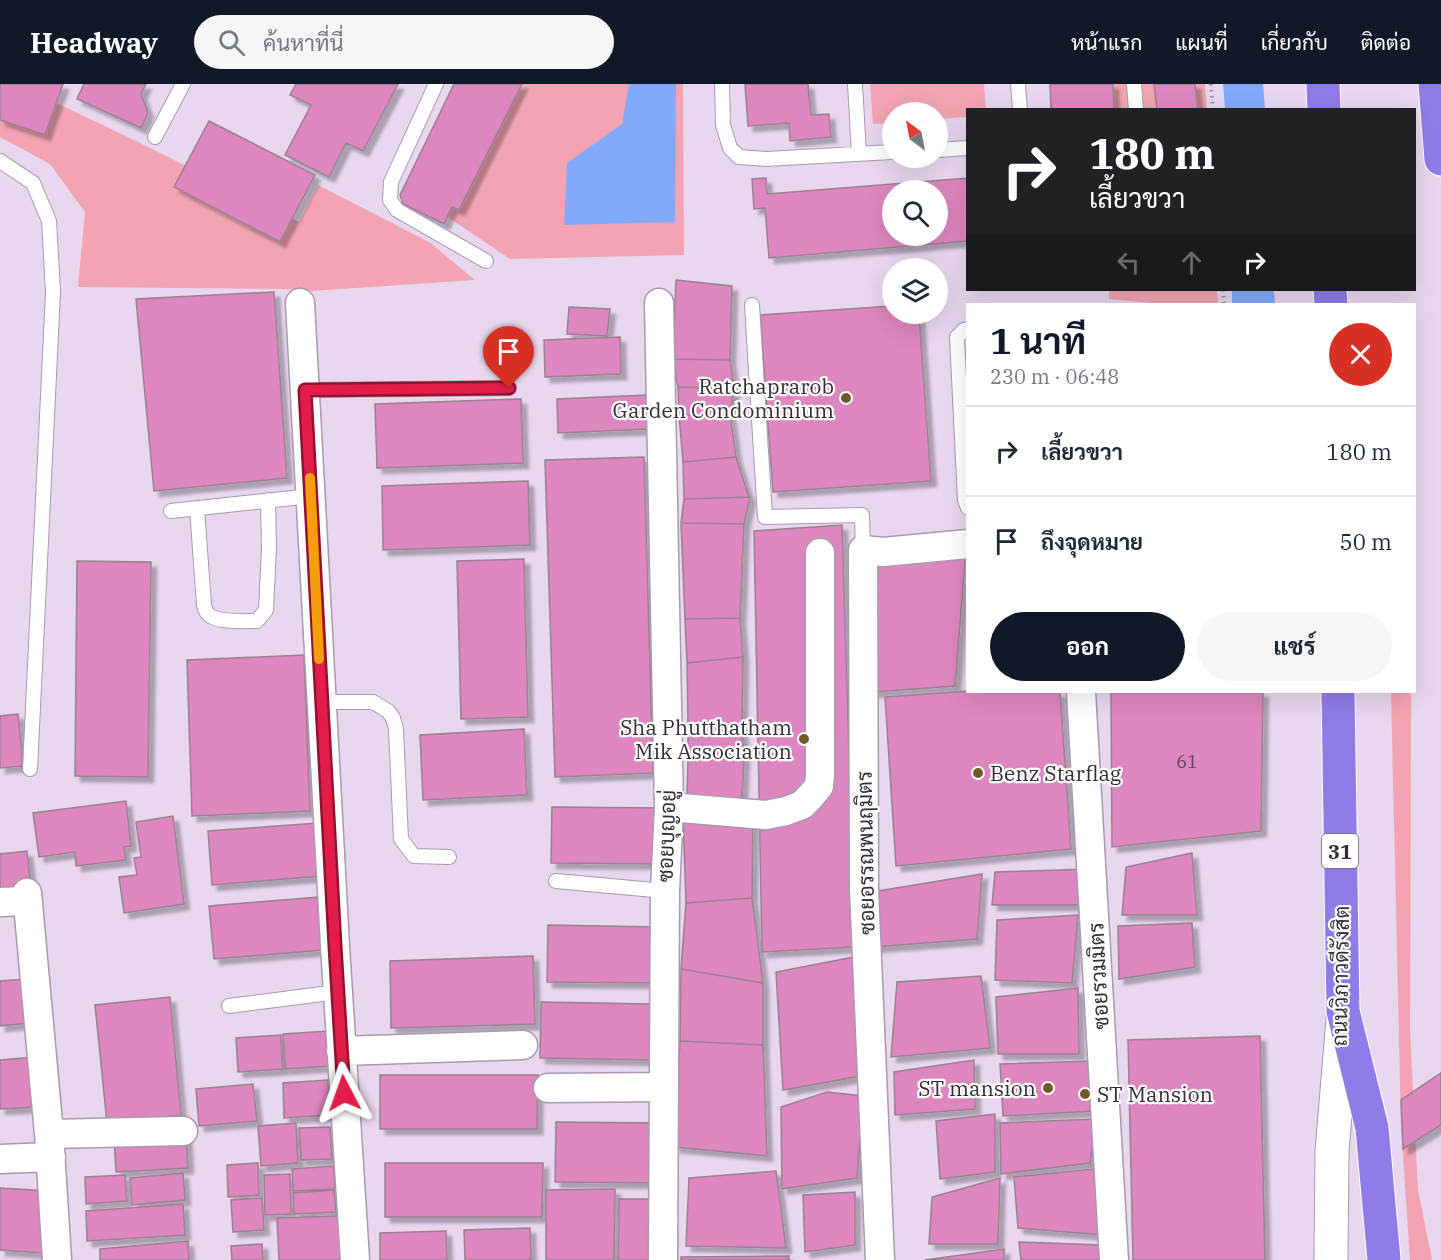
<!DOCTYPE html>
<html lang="th">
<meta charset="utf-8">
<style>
:root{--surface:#fff;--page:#f6f6f7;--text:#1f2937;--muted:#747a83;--line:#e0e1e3;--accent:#111827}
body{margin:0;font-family:"IBM Plex Serif",Sarabun,serif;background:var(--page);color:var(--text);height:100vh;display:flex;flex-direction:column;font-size:22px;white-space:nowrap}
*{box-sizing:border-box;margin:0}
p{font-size:20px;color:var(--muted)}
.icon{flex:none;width:33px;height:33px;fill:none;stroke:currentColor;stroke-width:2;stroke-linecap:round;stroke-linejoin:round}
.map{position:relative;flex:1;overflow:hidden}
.side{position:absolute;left:966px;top:219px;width:450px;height:390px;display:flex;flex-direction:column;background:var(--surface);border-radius:0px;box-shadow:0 6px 24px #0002}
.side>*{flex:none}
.top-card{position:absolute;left:966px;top:24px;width:450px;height:183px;border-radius:0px;box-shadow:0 6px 24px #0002;background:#202124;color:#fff;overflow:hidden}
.needle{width:39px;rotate:328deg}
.tools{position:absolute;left:882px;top:18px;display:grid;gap:12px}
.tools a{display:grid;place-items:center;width:66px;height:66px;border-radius:50%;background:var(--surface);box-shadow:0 6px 24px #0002;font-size:30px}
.pin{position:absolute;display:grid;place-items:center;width:51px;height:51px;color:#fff;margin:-62px -26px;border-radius:50% 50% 50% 0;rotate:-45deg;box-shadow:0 0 6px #0007}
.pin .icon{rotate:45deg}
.me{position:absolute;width:66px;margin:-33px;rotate:356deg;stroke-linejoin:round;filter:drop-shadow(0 0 4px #0008)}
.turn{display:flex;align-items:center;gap:21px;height:126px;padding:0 24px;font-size:27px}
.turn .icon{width:78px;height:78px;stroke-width:2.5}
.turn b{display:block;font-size:42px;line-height:51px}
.lanes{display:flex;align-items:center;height:57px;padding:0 24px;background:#0003;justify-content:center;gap:30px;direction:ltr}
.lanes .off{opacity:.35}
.round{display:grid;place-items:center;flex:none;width:63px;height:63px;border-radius:32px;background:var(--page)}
.summary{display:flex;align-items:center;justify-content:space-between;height:102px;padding:0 24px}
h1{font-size:36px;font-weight:700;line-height:45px;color:var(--accent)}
.action{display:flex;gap:12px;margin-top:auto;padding:12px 24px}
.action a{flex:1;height:69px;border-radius:36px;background:var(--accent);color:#fff;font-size:24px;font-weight:700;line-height:69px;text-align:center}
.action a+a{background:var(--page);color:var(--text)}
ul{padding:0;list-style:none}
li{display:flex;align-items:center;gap:18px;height:90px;padding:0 24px;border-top:2px solid var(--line)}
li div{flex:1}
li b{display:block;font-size:22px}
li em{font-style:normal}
header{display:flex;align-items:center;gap:36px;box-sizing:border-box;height:84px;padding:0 30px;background:var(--accent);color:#fff}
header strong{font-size:28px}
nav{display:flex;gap:33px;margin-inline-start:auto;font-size:21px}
.search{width:420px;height:54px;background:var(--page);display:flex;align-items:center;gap:15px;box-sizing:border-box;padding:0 21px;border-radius:33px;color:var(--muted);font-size:22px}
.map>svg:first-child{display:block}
</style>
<header>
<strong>Headway</strong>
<div class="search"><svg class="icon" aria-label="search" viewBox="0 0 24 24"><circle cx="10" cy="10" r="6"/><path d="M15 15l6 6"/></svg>ค้นหาที่นี่</div>
<nav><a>หน้าแรก</a><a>แผนที่</a><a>เกี่ยวกับ</a><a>ติดต่อ</a></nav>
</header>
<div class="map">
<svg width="1441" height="1176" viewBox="0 0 1441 1176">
<defs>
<filter id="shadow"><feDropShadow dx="5.5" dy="5.5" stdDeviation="1.5" flood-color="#0004"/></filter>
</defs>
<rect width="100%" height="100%" fill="#e8d7ef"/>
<path fill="#f3a4b2" d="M0,0H16L128,53L299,138L318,101L429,158L475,196L311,207L286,205L78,203L85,128L50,80L0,53Z
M479,0H683L684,171L510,175L430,121Z
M870,0H984L986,25L968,26L967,33L938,35V28H892V39L873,40Z
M1106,0H1205L1207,25H1106Z
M1109,206H1217L1218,220H1161L1109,215Z
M1391,608H1411L1410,947L1418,1106L1432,1176H1410L1401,1041Z"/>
<path fill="#83a9fd" d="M629,0H676L675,138L564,141L567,79L622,40Z
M1223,0H1263L1265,25H1225Z
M1232,206H1274L1275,220H1232Z"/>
<path fill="#de86bf" stroke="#99818f" stroke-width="1.5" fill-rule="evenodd" filter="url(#shadow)" d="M0,0H63L45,51L0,36Z
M84,0H146L141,10L148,29L141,44L77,15Z
M296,0H398L363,67L346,59L329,93L285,71L311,21L290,11Z
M454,0H522L459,126L452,123L444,140L403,120L400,111Z
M745,0H808L811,31L829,30L831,53L790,57L789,39L748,42Z
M1050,0H1113L1114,26H1051Z
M1154,0H1195L1198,26H1157Z
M209,37L315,91L280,158L174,103Z
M766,94L767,110L968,94V157L769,174L765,124L754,125L752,95ZM892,106H938V152H892Z
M676,196L732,202L730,276L673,275Z
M274,208L287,394L154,407L136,215Z
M892,222V230H919L931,397L773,408L760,231Z
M569,223L610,225L607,252L567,250Z
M620,253L621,290L545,293L544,256Z
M673,275L730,276L734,305L678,303Z
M678,303L734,305L730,331H679Z
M647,311L649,345L558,349L557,315Z
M521,315L523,379L377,384L375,320Z
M679,331H730L736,373L683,378Z
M644,373L653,689L555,693L545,376Z
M736,373L749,413L684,415L683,378Z
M528,397L530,461L383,466L382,402Z
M749,413H750L744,440L681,439L684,415Z
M681,439L744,440L740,534L685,535Z
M842,441L855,863L762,868L754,447Z
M966,465L955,602L872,608L870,481Z
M524,475L528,633L461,635L457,477Z
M77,477L151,478L148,693L75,692Z
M740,534L743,573L687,579L685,535Z
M304,571L310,727L192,732L187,576Z
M743,573L742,641L688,640L687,579Z
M968,607L1060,608L1071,765L896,782L885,613Z
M1111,608H1263L1261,747L1112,763Z
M18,630L23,682L0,684V632Z
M688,640L742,641L744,676L688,673Z
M524,645L527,711L423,716L420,651Z
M688,673L744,676L742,715L687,713Z
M126,717L131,762L124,763L126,776L76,782L75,768L39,773L33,729Z
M552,723L662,724L661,780L551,779Z
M173,732L184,820L124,829L119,793L137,791L134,774L141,773L136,738Z
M683,732L753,734L752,814L686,819Z
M318,739L322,792L212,801L208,747Z
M27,767L31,802L0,806V770Z
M1192,769L1197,831H1122L1126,783Z
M1089,785L1084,821H992L995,788Z
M982,790L977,855L874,863L872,808Z
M319,813L323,866L214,875L209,822Z
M752,814L763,899L681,885L686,819Z
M1078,831L1072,899L995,896L997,836Z
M1192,839L1195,883L1119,895L1118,842Z
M548,841L658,843L656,899L547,898Z
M533,872L535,940L391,944L390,877Z
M859,872L861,992L783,1006L776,888Z
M681,885L763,899V961L680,957Z
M981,892L990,964L891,973L897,898Z
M26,895L30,939L0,942V897Z
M1078,904L1079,970H998L996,913Z
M170,913L181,1031L107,1039L95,921Z
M541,918L651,920L650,976L540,974Z
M328,947L330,982L285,985L283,950Z
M281,951L283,985L238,988L236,954Z
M1260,952L1265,1176H1133L1128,956Z
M680,957L763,961L767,1072L674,1063Z
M35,973L38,1023L0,1025V976Z
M974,976L975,1025L895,1031L894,988Z
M1095,977L1094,1027L1003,1032L1000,980Z
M1441,989V1041L1403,1065L1401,1016Z
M380,991H538L537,1045H380Z
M328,996L330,1031L284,1034L283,999Z
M253,1000L257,1037L199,1042L196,1005Z
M827,1008L863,1012L857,1094L782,1105L781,1023Z
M995,1030V1088L940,1095L936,1037Z
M1096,1035L1090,1079L1001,1090L1000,1039Z
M556,1038L657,1039L656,1099L555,1098Z
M296,1039L298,1079L261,1082L258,1042Z
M330,1043L332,1075L301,1076L299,1044Z
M186,1050L188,1084L116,1088L114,1054Z
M258,1079L259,1111L228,1113L227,1081Z
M385,1079H543L542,1133H385Z
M334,1082L335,1105L293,1107L292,1085Z
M1105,1084L1103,1151L1018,1144L1014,1093Z
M776,1087L786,1164L686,1162L689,1094Z
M183,1089L185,1116L132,1121L130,1094Z
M290,1090L291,1130L265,1131L264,1091Z
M125,1091L127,1117L86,1120L85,1093Z
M1000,1094L998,1160H929L932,1113Z
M0,1104L49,1107L44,1169L0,1166Z
M615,1105L614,1176H546V1106Z
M334,1106L336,1128L294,1130L293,1109Z
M855,1108V1161L805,1168L803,1111Z
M262,1114L264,1146L233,1148L231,1116Z
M619,1115H655L654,1176H618Z
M183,1120L185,1151L87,1157L86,1127Z
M339,1132L340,1176H279L277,1134Z
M530,1144L531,1176H465L464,1146Z
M446,1147L447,1176H380V1149Z
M188,1157L189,1176H100V1165Z
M1019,1158L1103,1161L1101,1176H1021Z
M262,1160L263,1176H232L231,1162Z
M1004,1165V1176H925Z
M789,1172V1176H681V1173Z"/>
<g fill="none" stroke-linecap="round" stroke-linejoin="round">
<defs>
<path id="lane" d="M436,0L391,98L390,116L397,126L486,177
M722,0L723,41L730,64L739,73L766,75L892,68
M855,0L859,70
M1018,0L1020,26
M1134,0L1136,26
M155,53L183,0
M938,66L968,64
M0,77L33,99L49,137L53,208L30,685
M752,221L765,433L862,431L863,466
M968,245L964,246L957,253L965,416L968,424
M305,306L509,304
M197,424L204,521C205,524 206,528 208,530C216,539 245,537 257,537L266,526L269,464L268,416
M171,427L311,412
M322,618H373L388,627L393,634L396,645L401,755L414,772L449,773
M556,797L665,807
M229,922L338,908"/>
<path id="street" d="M300,219L335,862L355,1176
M659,219L669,723L665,807L663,1176
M1081,608L1114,1176
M669,723L766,731L786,727L802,721L810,713L819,702L820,691V469
M27,809L49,1050L57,1176
M0,818L28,817
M341,967L523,961
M548,1004L664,1003
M49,1050L183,1047
M0,1075L51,1073
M880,1176L864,805L863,466L883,468L968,460"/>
<path id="secondary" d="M1331,1176L1332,1067L1343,935"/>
<path id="highway" d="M1323,0L1324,26
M1435,0L1441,75
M1330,206L1331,220
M1338,608L1343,927L1372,1044L1384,1176"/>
</defs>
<use href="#lane" stroke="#a99ab0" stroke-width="16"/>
<use href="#street" stroke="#a99ab0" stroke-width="31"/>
<use href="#secondary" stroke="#a99ab0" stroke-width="35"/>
<use href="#highway" stroke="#fff" stroke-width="35"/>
<path stroke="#9b8ea0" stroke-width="4" stroke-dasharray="1.5 4.5" stroke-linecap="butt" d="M1211,0L1213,26
M1223,206L1224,220"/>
<use href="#lane" stroke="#fff" stroke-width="14"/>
<use href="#street" stroke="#fff" stroke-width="28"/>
<use href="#secondary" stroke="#fff" stroke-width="33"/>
<use href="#highway" stroke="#917be9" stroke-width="33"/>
</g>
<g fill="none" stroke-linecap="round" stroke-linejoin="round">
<defs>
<path id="route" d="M344,1009L335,862L305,306L509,304"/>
</defs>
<use href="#route" stroke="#92132f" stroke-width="15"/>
<use href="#route" stroke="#e11d48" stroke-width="10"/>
<path stroke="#f59e0b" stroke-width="10" d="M310,394L319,575"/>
</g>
<g fill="#705a29" stroke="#fff" stroke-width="2">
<circle cx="846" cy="314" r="6"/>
<circle cx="804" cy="655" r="6"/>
<circle cx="978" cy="689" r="6"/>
<circle cx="1048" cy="1004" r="6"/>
<circle cx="1085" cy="1010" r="6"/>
</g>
<g text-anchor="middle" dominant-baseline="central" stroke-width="4.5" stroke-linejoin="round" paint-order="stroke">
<g font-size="18" fill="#5f4459">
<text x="1187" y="677">61</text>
</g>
<rect fill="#fff" stroke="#726d73" stroke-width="1.5" x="1322" y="750" width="36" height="34" rx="4.5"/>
<g font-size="20" font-weight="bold" fill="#352e37">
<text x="1340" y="767">31</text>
</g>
<g font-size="21" fill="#352e37" stroke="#fff" text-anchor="end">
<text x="834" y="302">Ratchaprarob<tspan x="834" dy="24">Garden Condominium</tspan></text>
<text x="792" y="643">Sha Phutthatham<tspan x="792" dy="24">Mik Association</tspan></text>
<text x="990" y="689" text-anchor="start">Benz Starflag</text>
<text x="1036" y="1004">ST mansion</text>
<text x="1097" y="1010" text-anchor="start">ST Mansion</text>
</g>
<g font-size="21" fill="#352e37" stroke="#fff">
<text transform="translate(666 752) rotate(-88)">ซอยบุญอยู่</text>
<text transform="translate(865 769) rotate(-91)">ซอยอรรณพนฤมิตร</text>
<text transform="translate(1098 892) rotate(-93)">ซอยรวมมิตร</text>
<text transform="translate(1340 892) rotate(-89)">ถนนวิภาวดีรังสิต</text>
</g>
</g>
</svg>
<div class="tools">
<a><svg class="needle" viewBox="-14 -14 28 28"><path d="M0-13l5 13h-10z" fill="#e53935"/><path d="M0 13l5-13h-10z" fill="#747a83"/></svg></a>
<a><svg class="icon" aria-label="search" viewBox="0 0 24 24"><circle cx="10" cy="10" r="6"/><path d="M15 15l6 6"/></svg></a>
<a><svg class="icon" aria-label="layers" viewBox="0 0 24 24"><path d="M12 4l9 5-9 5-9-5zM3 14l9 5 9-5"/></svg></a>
</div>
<div class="pin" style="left:509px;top:304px;background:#d93025"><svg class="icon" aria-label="arrive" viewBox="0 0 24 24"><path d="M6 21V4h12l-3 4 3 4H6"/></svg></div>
<svg class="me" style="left:344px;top:1009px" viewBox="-20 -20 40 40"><path d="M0-17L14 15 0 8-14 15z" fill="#e11d48" stroke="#fff" stroke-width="4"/></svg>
<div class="top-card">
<div class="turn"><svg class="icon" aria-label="right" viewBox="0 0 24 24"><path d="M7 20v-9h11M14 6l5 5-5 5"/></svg><div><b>180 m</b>เลี้ยวขวา</div></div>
<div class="lanes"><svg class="icon off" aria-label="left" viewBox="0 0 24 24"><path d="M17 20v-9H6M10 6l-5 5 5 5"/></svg><svg class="icon off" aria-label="ahead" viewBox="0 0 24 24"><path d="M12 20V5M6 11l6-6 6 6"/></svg><svg class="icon" aria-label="right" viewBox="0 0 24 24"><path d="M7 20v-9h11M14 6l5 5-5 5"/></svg></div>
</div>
<section class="side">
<div class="summary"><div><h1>1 นาที</h1><p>230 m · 06:48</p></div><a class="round" style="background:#d93025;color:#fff"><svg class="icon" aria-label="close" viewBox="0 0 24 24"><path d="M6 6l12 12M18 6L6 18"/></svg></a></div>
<ul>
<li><svg class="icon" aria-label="right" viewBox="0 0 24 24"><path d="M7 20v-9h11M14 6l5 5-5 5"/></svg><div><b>เลี้ยวขวา</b></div><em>180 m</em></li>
<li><svg class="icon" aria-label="arrive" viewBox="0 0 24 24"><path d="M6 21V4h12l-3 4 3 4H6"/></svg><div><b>ถึงจุดหมาย</b></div><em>50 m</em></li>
</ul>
<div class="action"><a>ออก</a><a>แชร์</a></div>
</section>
</div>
